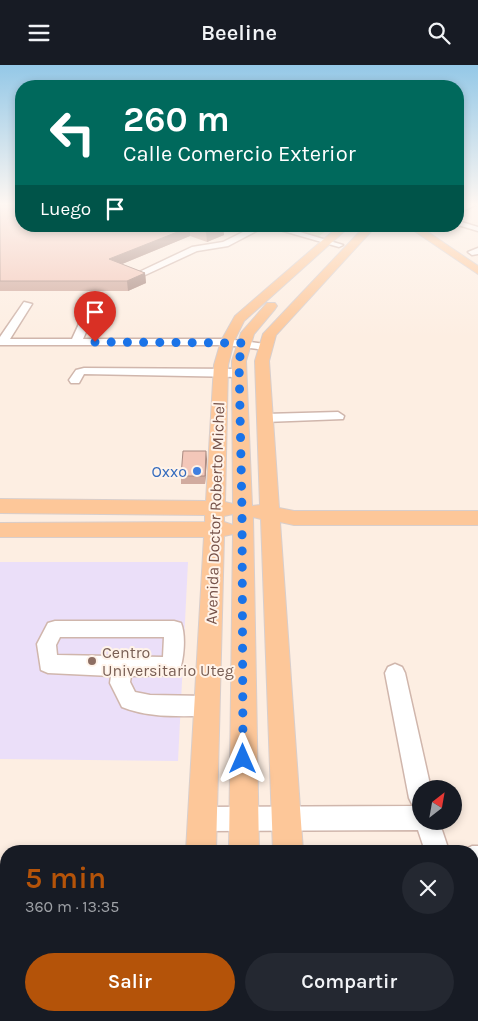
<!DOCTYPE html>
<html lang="es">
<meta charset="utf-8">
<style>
:root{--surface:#171b24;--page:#242831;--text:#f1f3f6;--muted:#9ea1a6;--accent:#b45309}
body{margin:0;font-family:Karla,sans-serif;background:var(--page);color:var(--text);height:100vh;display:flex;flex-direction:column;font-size:19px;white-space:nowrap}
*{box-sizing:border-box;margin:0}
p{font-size:16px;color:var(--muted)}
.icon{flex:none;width:28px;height:28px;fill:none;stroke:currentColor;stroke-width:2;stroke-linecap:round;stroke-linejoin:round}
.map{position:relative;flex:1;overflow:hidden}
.side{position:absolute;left:0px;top:780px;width:479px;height:176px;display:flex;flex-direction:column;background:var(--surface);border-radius:20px 20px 0 0;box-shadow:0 2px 8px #0003}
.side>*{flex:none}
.banner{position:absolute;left:15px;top:15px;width:449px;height:152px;border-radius:20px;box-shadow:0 2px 8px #0003;background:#00695c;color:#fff;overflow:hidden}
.needle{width:32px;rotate:31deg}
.buttons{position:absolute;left:412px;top:715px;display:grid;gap:10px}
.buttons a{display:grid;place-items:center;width:50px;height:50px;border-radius:50%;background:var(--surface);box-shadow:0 2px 8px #0003;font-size:25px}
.pin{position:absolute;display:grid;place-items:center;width:42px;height:42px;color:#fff;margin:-51px -21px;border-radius:50% 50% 50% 0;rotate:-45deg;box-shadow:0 0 5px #0007}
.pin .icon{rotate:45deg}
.me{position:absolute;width:55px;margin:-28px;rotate:0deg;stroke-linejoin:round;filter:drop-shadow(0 0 4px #0008)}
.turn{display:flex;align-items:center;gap:18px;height:105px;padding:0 25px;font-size:22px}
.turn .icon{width:65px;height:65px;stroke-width:2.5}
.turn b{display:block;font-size:35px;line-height:42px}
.then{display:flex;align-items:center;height:48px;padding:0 25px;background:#0003;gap:10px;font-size:19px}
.round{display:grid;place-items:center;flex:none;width:52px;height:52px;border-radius:26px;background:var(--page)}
.headline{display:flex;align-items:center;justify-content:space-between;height:85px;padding:0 25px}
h1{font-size:30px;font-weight:600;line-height:38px;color:var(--accent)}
.action{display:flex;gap:10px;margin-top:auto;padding:10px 25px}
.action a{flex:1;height:58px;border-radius:30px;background:var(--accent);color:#fff;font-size:20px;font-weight:600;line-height:58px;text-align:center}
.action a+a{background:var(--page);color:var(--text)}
header{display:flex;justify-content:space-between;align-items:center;height:65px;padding:0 25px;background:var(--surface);font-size:22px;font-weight:600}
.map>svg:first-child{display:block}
</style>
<header><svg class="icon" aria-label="menu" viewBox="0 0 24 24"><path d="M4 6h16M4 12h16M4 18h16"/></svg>Beeline<svg class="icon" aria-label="search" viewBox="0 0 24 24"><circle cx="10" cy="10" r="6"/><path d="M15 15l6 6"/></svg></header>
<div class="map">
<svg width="478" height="956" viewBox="0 0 478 956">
<rect width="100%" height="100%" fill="#fdeee2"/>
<path fill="#ebdff9" d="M0,497H188L178,696L0,694Z"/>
<path fill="#d8eac0" d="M283,161H332L318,172Z"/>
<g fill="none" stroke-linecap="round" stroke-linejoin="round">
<defs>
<path id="minor" d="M467,140H476L458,148V144Z
M458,156L478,162V166L458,160Z
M255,161H266L228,181L197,186L143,211L135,209L192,182L223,177Z
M266,161H280L343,180L339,182Z
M478,183V189L472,190L468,187Z
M95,232L100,235L83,274H226L265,279L270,282L265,285L226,280H0V272L24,237L32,239L10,274H72L90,235Z
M84,303L239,304L245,308L239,312L84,309L79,318H71L69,315L76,305Z
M338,347L344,351L343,354L265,357L259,353L265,349Z
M55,556H174L181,558C186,570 184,595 179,607L172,610L131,611L130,617L135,627L150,630L207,631L214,634L217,641L214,648L207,651C178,651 149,653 122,642L110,618L111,611L48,608L41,605L37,579L48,558ZM60,572H164L163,592L57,590L56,580Z
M395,599L402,602L405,608L431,724H421V756H439L449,786H425L418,765L202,766L194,762L190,754L194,746L202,742L413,741L409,733L385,608L388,602Z
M472,781H478V805H472V786H462Z"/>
<path id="major" d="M339,161H350L244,256L234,276L228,300L225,437L233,439L232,296L241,268L267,238H275L277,241L275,244L254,269L246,296L252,441L260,440L255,296L263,269L365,161H376L276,270L269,296L279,443L294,446H478V460H294L280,457L303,786H273L261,454L253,452L259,786H229L233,469L224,471L216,786H186L204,472H0V458L205,457V450L0,448V434L206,436L214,300L221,276L235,251ZM233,449V460L224,457V451Z
M407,161H419L478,201V209Z
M176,950H212V956H176Z
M225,950H261V956H225Z
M279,950H315V956H279Z"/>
</defs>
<use href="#minor" stroke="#d0b6ac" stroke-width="3"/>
<use href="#major" stroke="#d8cecc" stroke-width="2"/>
<use href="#minor" fill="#fff" fill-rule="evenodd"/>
<use href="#major" fill="#fdc799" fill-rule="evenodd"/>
</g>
<path fill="#d1ab9f" d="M0,140L21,161H223L224,170L207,177L190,171L122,199L145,208L146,218L128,226H0Z
M207,394L205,419H181V411Z"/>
<path fill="#aa8b82" d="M221,161H223L224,170L207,177L206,167Z
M190,162V171L110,204L109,194Z
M145,208L146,218L128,226L127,216Z
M206,386L207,394L205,419V411Z"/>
<path fill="#f3c7b9" stroke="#aa8b82" d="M0,140H21V161H221L206,167L190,162L109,194L145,208L127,216H0Z
M183,386H206L205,411H181Z"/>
<linearGradient id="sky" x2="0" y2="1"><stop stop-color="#94c8e7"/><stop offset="0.51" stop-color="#fef7f2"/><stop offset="1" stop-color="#fef7f2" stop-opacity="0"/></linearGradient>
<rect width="478" height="273" fill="url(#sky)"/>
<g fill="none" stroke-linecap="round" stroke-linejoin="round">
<path stroke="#1a73e8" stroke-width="9" stroke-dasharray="0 16.2" d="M95,277L243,278L239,296L242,446L243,694"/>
</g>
<circle fill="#3f7fe0" stroke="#fff3e9" stroke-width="2" cx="197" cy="406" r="5"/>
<circle fill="#8d6e63" stroke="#fff3e9" stroke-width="2" cx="92" cy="596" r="5"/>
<g text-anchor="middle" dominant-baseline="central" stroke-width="4" stroke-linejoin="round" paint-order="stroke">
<g font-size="16" fill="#366cbe" stroke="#fff3e9" text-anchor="end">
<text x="187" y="406">Oxxo</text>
</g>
<g font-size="16" fill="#755148" stroke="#fff3e9">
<text transform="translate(215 448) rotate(-88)">Avenida Doctor Roberto Michel</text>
</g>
<g font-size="16" fill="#785e54" stroke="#fff3e9" text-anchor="start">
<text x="102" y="587">Centro<tspan x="102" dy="18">Universitario Uteg</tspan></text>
</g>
</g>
</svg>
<div class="buttons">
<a><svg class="needle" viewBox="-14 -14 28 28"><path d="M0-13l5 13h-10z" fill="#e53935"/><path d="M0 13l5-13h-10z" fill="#9ea1a6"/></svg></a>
</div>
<div class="pin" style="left:95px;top:277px;background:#d93025"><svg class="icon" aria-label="arrive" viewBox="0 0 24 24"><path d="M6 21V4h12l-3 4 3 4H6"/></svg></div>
<svg class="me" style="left:243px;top:694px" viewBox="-20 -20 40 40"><path d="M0-17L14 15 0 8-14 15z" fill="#1a73e8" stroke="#fff" stroke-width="4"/></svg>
<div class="banner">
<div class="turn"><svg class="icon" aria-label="left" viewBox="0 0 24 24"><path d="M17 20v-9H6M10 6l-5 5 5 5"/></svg><div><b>260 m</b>Calle Comercio Exterior</div></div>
<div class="then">Luego<svg class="icon" aria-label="arrive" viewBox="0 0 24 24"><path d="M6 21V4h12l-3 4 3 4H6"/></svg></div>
</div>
<section class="side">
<div class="headline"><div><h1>5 min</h1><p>360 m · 13:35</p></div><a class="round"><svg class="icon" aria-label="close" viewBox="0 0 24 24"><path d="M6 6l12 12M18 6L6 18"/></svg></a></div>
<div class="action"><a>Salir</a><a>Compartir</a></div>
</section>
</div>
